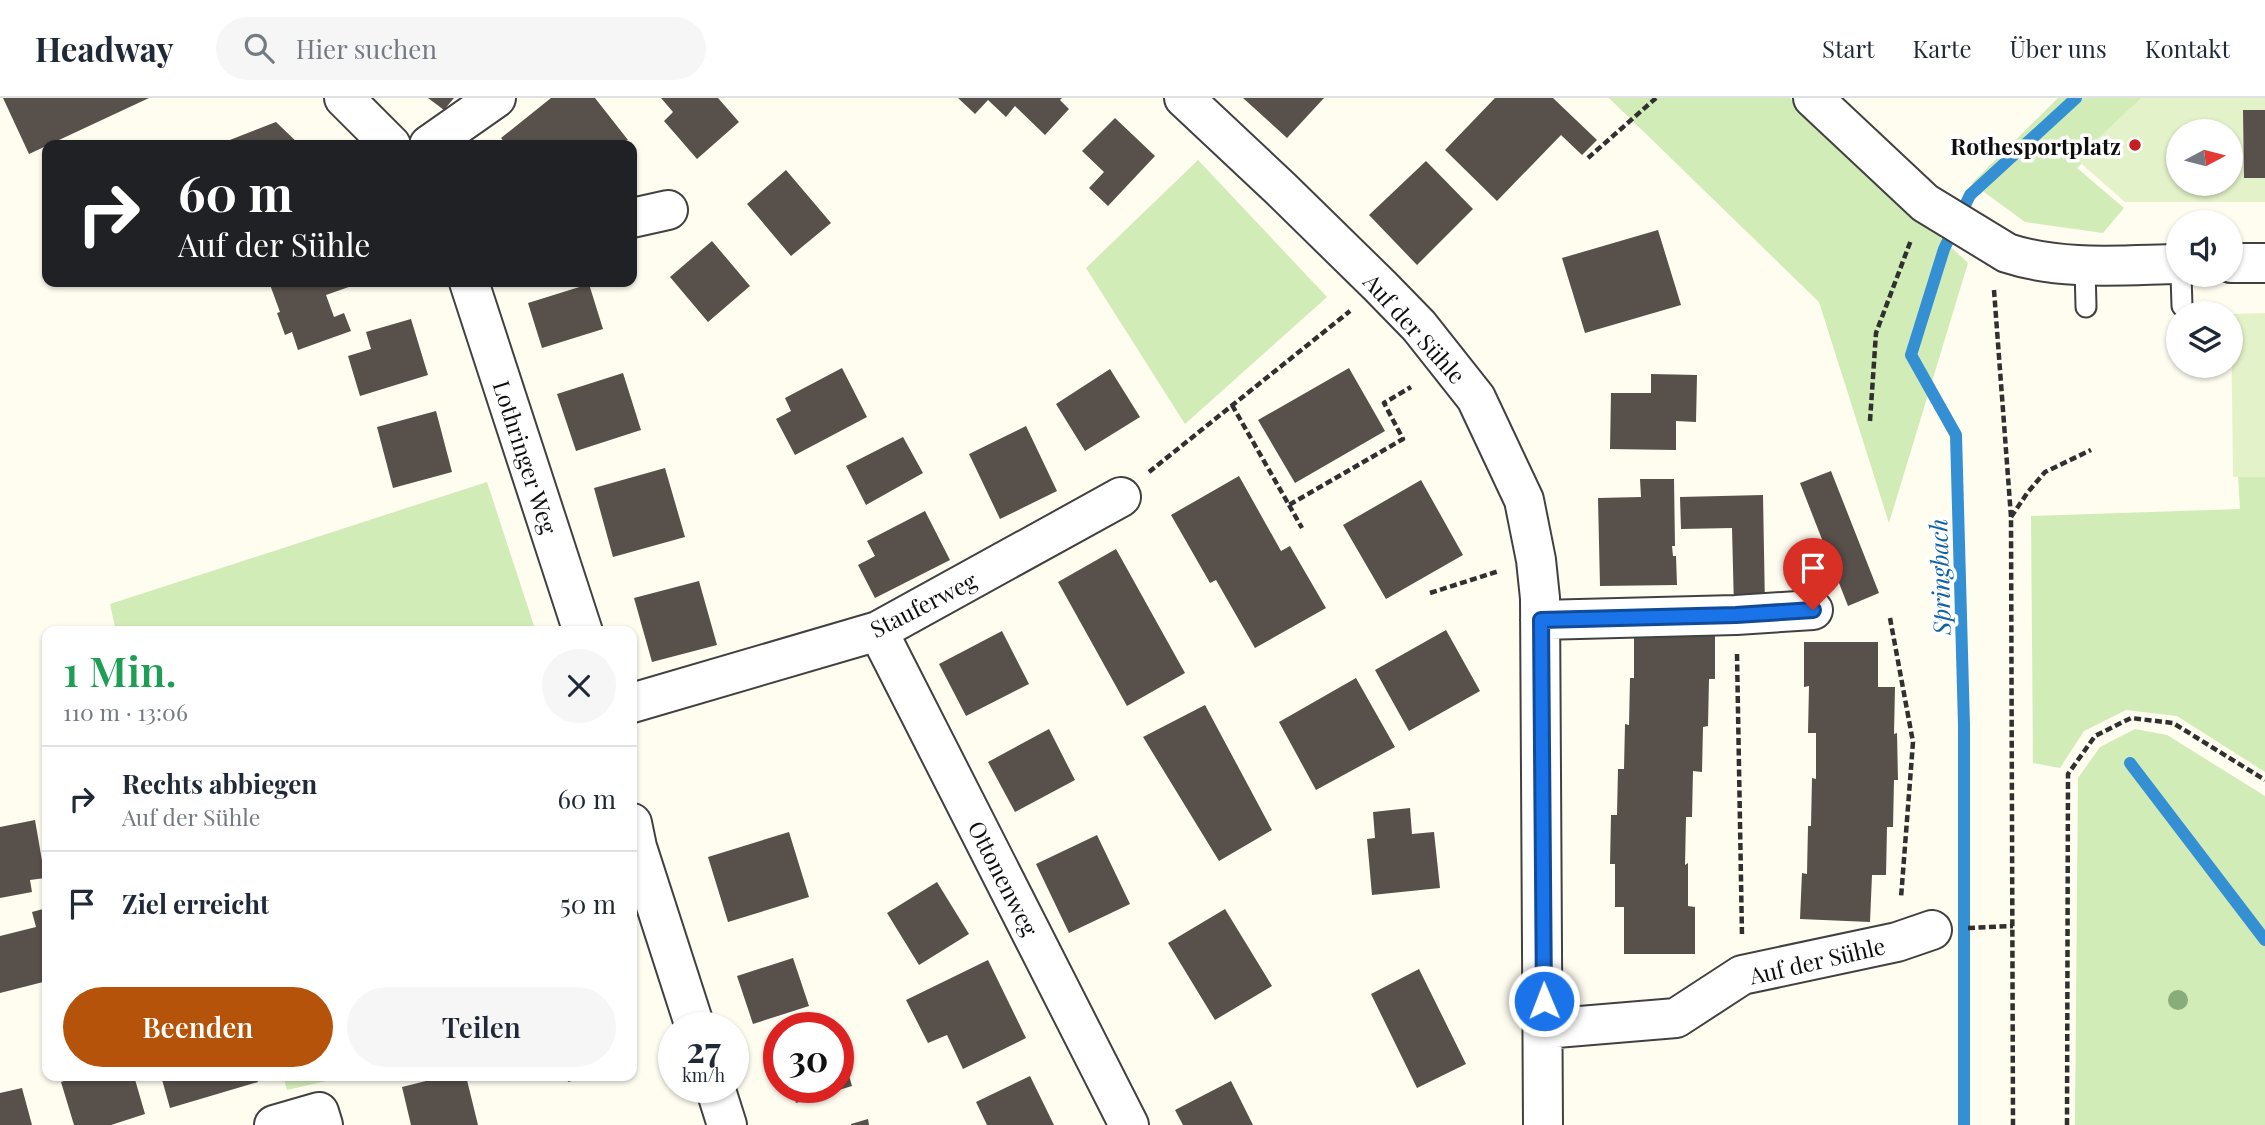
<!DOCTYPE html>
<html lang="de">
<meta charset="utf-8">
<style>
:root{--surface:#fff;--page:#f6f6f7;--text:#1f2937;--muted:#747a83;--line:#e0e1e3;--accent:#b45309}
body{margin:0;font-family:"Playfair Display",serif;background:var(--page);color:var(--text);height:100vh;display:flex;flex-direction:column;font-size:26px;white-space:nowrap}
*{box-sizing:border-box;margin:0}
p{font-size:23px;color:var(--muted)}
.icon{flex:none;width:38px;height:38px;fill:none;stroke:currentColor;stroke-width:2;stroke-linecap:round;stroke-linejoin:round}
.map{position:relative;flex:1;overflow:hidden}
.side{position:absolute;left:42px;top:528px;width:595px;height:455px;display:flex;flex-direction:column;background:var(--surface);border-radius:14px;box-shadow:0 2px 5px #0004}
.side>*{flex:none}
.hud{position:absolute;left:42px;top:42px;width:595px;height:147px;border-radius:14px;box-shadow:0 2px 5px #0004;background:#202124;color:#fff;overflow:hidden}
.needle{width:46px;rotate:83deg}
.buttons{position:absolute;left:2166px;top:21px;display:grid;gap:14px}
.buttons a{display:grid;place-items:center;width:77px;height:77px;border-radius:50%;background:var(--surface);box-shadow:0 2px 5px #0004;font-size:35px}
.speed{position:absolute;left:658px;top:914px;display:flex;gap:14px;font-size:35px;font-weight:700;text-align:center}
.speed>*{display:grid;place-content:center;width:91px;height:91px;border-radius:50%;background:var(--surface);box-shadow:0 2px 5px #0004;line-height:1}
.speed small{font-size:18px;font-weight:400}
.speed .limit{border:10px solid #d22;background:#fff;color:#111}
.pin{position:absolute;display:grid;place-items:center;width:60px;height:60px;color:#fff;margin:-72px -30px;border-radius:50% 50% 50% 0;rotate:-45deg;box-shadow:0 0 7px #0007}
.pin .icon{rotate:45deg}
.me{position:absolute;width:77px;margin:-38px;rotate:359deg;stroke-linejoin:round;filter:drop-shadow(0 0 5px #0008)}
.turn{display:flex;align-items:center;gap:24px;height:147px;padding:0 21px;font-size:32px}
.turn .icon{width:91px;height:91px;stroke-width:2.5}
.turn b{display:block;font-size:49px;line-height:60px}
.round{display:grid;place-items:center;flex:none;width:74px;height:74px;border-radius:37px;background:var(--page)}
.head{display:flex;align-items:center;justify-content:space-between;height:119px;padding:0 21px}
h1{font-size:42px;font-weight:600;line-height:52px;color:#1e9e55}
.cta{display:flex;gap:14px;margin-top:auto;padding:14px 21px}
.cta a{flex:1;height:80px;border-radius:42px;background:var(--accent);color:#fff;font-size:28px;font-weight:600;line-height:80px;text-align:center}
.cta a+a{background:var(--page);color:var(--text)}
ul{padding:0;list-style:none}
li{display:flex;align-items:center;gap:21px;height:105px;padding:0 21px;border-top:2px solid var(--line)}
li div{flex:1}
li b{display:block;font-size:26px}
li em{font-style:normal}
header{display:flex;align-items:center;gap:42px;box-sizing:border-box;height:98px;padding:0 35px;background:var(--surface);border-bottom:2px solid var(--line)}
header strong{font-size:33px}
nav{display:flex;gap:38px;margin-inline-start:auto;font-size:24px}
.search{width:490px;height:63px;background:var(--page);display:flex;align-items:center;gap:18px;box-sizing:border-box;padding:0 24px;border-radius:38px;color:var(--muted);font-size:26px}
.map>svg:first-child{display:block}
</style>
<header>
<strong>Headway</strong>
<div class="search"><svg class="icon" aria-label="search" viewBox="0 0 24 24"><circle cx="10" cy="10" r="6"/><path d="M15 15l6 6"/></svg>Hier suchen</div>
<nav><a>Start</a><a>Karte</a><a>Über uns</a><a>Kontakt</a></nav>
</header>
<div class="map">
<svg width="2265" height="1027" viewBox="0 0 2265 1027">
<rect width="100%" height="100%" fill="#fffcf0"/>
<path fill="#d1ecb7" d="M1609,0H1790L1968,165L1889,425L1819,204Z
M2058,0H2151L2077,70L2124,110L2103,135L2025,124L1972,85Z
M1198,62L1327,199L1185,326L1086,170Z
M2265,376V674L2177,618L2126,612L2084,633L2060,670L2033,665L2031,418L2240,411L2238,377Z
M487,384L536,534H116L110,506Z
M2135,631L2167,637L2265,698V1027H2075L2078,680L2100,649Z
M283,978H348L287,992Z"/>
<path fill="#e3f2c9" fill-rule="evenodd" d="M2141,0H2265V104H2125L2076,61ZM2179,33H2231V86H2179Z
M2265,215V379H2233L2231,216Z"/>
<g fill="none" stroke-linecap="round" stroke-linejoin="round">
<path stroke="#358fd3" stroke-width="12" d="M2130,665L2265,842
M1964,1027V627L1956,337L1911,257L1944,151L1970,97L2076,0"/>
</g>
<path fill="#58504a" d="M3,0H149L29,56Z
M428,0H454L444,12Z
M551,0H595L628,42L613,47H507L501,40Z
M661,0H718L739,24L697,61L664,23L673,14Z
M958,0H1062L1060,2L1069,11L1045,37L1015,8L1006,19L988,2L975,16Z
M1243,0H1324L1287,40Z
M1495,0H1553L1597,42L1582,57L1561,37L1497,103L1445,52Z
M2243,12H2265V80H2244Z
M1115,20L1155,58L1108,108L1089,90L1104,74L1082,53Z
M276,24L300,47H217Z
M1426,63L1473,111L1417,167L1369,117Z
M786,72L831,125L791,158L747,106Z
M1658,132L1681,207L1585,235L1562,160Z
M712,143L750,188L708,224L670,179Z
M269,184H363L326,197L334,219L344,215L351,233L298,252L292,234L285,237L277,215L280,214Z
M589,186L603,231L542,250L528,205Z
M411,221L428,277L360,298L348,258L371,251L366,234Z
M842,270L867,319L795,357L776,321L791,313L785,300Z
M1349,270L1385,333L1295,385L1258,322Z
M1110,271L1140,319L1085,353L1056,306Z
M623,275L641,332L576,353L557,296Z
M1651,276L1697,277L1696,324L1676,323V352L1610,351L1611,295H1651Z
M436,313L452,374L393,390L377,329Z
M1026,328L1057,393L1000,421L969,356Z
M903,339L923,375L866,407L846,368Z
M665,370L685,439L613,459L594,390Z
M1831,373L1879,495L1848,508L1800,385Z
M1239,378L1281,453L1290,448L1326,510L1255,550L1216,482L1210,485L1171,417Z
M1640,381H1674L1675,448H1672L1673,458H1676L1677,487L1600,488L1598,400L1641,399Z
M1421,382L1463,457L1386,501L1343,427Z
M1763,397L1765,509L1734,510L1732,430L1681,431L1680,399Z
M925,413L950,462L875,500L858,467L875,458L867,443Z
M1116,451L1185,575L1127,608L1058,484Z
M699,483L717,547L652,564L634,500Z
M1634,529H1715V581H1709L1708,628L1703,629L1702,674L1693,673L1692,719H1686L1685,767L1688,765V808L1695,809V856H1624V809H1615V766H1610L1611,717H1617L1618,671H1624L1625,626L1629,627L1630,580H1634Z
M1446,532L1480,593L1409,633L1375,572Z
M1002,533L1029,586L966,618L939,566Z
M1804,544H1878V589H1895L1894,636L1897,635L1898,682H1894L1893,729H1887L1886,777H1872L1870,824L1800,821L1802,775L1807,776L1808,728H1811L1812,680L1816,681V635H1808L1809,588L1804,589Z
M1356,580L1395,649L1316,692L1279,624Z
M1205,607L1272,732L1219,763L1143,639Z
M1049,631L1075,682L1015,714L988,664Z
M1410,710L1412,736L1434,734L1440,790L1372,797L1367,741L1375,740L1373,714Z
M35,722L45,780L30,782L32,794L0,800V729Z
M789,734L809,799L728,824L708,759Z
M1097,737L1130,806L1069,835L1036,766Z
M937,784L969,836L919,867L887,815Z
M47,810V883L0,895V838L36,829L32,814Z
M1225,811L1272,888L1215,922L1168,845Z
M793,860L809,908L753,926L737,878Z
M988,862L1026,940L963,971L947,937L928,945L906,902Z
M1419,871L1466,966L1417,990L1371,896Z
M839,944L852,988L796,1005L791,989H838Z
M79,978H134L145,1016L111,1027H74L61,984Z
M161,978H256L258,984L170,1010Z
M446,978H466L478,1027H411L402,989Z
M567,978H586V979L568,984Z
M1030,978L1054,1027H987L976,1004Z
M1231,983L1253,1027H1183L1175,1012Z
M22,990L32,1027H0V995Z
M868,1021L869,1027H851V1026Z"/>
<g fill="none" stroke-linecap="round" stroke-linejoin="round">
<defs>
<path id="lane" d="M2085,168L2086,209
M2181,177L2182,208"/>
<path id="street" d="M344,0L391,47
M1184,0L1281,91L1380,188L1419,228L1476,300L1524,402L1536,462L1540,500L1543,1027
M1813,0L1925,105L2007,155C2062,173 2122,167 2179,166
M429,47L496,0
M632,120L668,112
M2231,165H2265
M469,184L583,534
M1540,522L1736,517L1813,512
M878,533L1129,1027
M632,605L878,533L1121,399
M632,725L637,749L695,929
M1544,931L1676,920L1742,877L1897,844L1932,832
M715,989L727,1027
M274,1027L319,1014L323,1027"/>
</defs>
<use href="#lane" stroke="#414141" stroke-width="23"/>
<use href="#street" stroke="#414141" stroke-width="42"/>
<path stroke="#303030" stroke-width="4.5" stroke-dasharray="7 3.5" stroke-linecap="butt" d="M1588,60L1656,0
M1994,192L2011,419L2013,1027
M1232,307L1289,407L1403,341L1384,305L1411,289
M1870,323L1876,235L1911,142
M1149,374L1350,213
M1289,407L1302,430
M2011,419L2028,394L2045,374L2091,352
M1430,495L1499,473
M1890,520L1913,644L1901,800
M1737,556L1742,838
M1968,830L2013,828
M2067,1027L2068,676L2095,638L2131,620L2173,625L2265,682"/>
<use href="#lane" stroke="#fff" stroke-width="19"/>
<use href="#street" stroke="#fff" stroke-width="38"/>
</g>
<circle fill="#89ac7b" cx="2178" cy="902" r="10"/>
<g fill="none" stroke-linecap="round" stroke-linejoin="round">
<defs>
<path id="route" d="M1544,903L1541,522L1736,517L1813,512"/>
</defs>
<use href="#route" stroke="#114b97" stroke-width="18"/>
<use href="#route" stroke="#1a73e8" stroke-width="12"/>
</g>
<circle fill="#c51f22" stroke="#fff" stroke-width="2.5" cx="2135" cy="47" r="7"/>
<g text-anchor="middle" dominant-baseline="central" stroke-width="7" stroke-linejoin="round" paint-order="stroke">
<g font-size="23" font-weight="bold" fill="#0e0e0e" stroke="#fff" text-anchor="end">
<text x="2121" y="47">Rothesportplatz</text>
</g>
<g font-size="23" fill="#0e0e0e" stroke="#fff">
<text transform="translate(1415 230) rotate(48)">Auf der Sühle</text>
<text transform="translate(526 359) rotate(72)">Lothringer Weg</text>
<text transform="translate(923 506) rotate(-27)">Stauferweg</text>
<text transform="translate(1004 780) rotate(63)">Ottonenweg</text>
<text transform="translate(1817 862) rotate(-13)">Auf der Sühle</text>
</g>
<g font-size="24" font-style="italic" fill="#1161a7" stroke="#fff">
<text transform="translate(1939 479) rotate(-92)">Springbach</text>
</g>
</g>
</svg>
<div class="buttons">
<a><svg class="needle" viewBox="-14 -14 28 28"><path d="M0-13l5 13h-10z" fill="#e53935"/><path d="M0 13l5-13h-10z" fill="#747a83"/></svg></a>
<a><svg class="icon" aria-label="sound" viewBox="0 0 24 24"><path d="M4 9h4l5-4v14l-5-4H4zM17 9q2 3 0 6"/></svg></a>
<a><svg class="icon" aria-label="layers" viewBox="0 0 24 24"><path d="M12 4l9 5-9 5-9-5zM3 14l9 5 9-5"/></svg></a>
</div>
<div class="speed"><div>27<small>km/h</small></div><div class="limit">30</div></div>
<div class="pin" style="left:1813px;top:512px;background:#d93025"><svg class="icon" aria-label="arrive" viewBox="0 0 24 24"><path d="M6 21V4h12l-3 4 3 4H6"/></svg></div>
<svg class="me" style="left:1544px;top:903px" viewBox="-20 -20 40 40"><circle r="17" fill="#1a73e8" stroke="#fff" stroke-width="3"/><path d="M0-11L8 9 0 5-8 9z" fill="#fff"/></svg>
<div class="hud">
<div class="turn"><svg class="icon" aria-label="right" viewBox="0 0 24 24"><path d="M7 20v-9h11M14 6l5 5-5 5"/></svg><div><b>60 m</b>Auf der Sühle</div></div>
</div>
<section class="side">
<div class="head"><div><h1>1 Min.</h1><p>110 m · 13:06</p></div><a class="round"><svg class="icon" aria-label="close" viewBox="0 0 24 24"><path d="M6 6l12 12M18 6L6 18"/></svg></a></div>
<ul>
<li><svg class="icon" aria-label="right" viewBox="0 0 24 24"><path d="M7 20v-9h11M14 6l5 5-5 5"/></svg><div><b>Rechts abbiegen</b><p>Auf der Sühle</p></div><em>60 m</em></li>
<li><svg class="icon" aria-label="arrive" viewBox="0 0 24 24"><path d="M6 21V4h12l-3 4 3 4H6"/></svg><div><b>Ziel erreicht</b></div><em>50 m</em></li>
</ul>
<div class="cta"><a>Beenden</a><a>Teilen</a></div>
</section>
</div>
